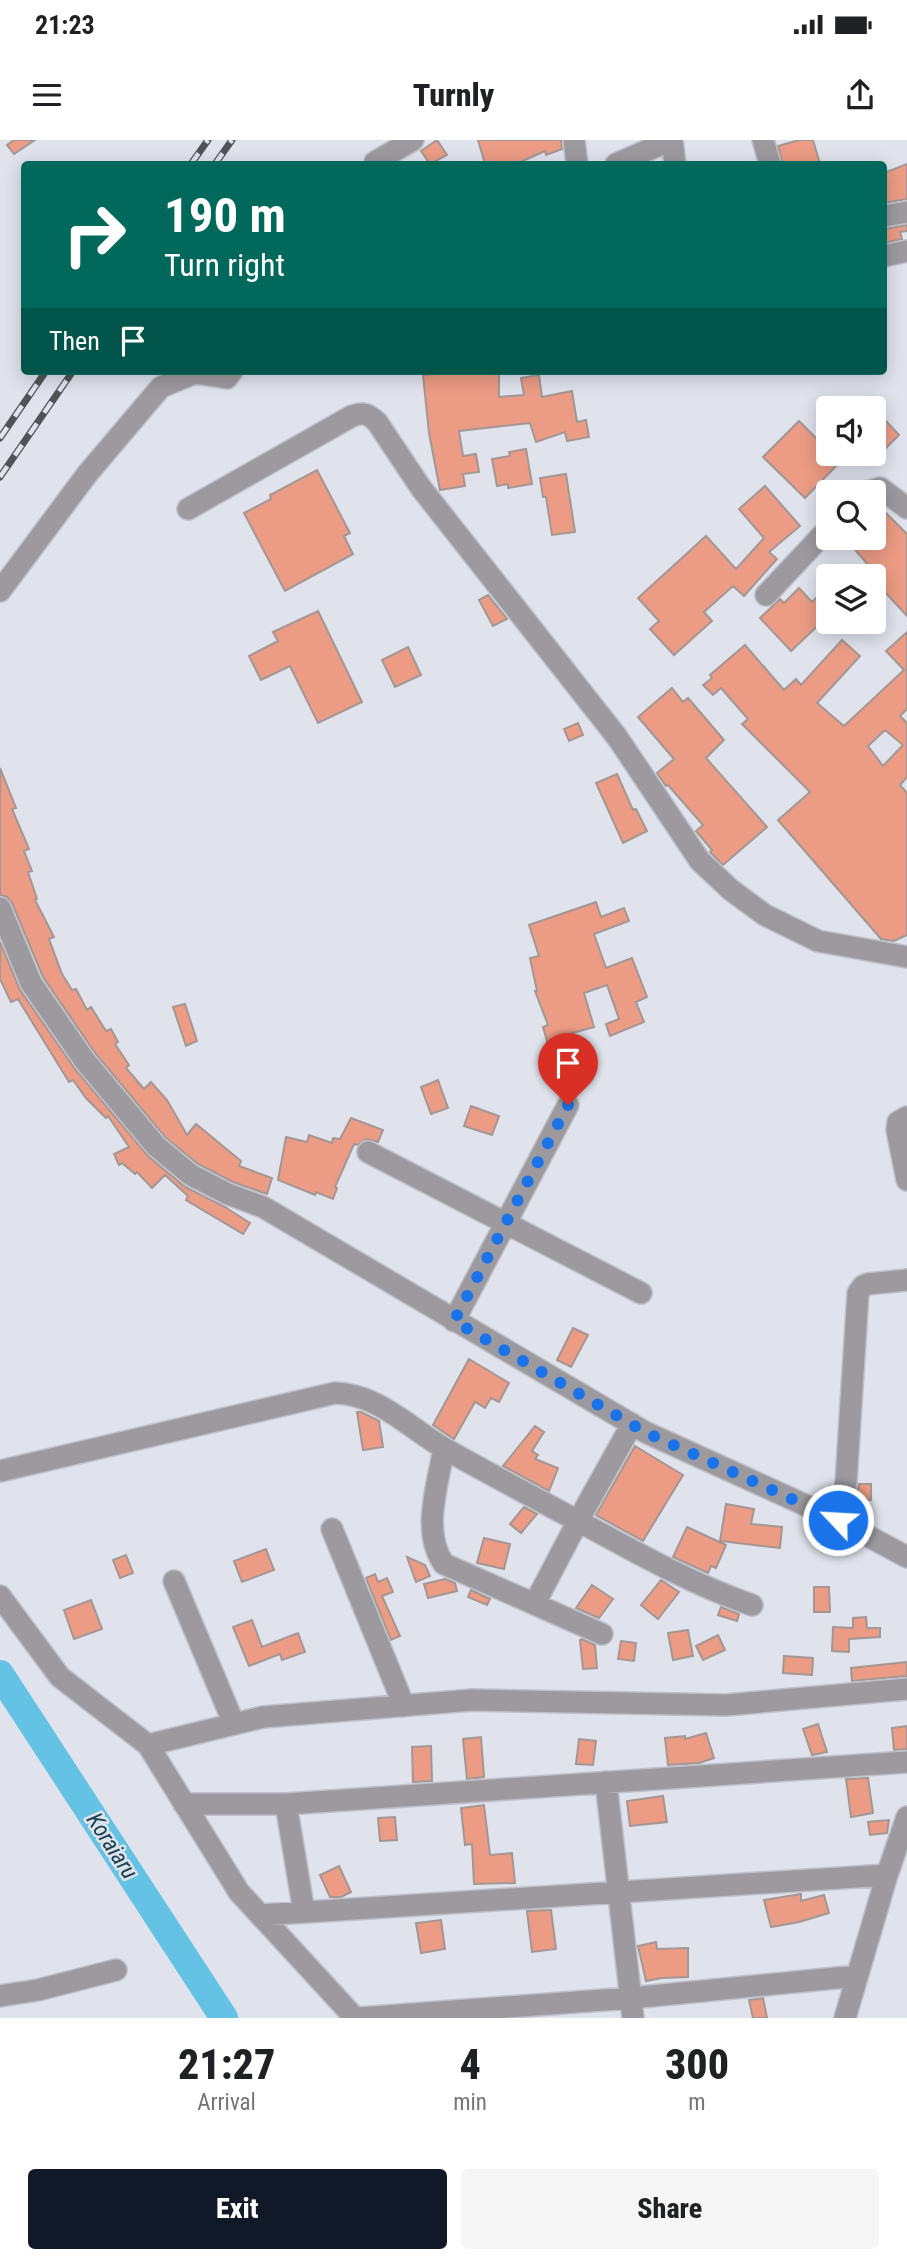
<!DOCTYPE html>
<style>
:root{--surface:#fff;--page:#f6f6f6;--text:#202124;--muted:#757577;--accent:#111827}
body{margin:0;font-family:"Roboto Condensed",sans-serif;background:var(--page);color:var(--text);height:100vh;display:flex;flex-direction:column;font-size:26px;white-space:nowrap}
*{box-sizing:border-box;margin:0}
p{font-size:23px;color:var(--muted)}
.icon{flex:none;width:38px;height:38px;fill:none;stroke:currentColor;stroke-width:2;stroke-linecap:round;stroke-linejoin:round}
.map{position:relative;height:1878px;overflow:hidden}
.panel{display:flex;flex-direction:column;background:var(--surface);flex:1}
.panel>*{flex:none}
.hud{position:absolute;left:21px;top:21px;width:866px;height:214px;border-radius:7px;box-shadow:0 4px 18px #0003;background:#00695c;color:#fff;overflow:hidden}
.fabs{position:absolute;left:816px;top:256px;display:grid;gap:14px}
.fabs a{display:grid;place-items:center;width:70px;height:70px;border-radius:7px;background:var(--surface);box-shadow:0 4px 18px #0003;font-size:35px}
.pin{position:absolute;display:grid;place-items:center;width:60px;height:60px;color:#fff;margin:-72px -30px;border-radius:50% 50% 50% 0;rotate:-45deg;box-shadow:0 0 7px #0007}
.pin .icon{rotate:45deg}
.me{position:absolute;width:77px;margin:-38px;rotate:295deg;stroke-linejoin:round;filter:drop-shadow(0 0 5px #0008)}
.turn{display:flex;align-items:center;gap:24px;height:147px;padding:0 28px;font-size:32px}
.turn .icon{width:91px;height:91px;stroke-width:2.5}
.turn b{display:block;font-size:49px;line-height:60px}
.then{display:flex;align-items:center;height:66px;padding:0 28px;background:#0003;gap:14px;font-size:26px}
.eta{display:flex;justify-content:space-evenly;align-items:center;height:119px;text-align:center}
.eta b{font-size:42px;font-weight:800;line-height:49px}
.cta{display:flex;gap:14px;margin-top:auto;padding:14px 28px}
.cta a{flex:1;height:80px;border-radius:7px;background:var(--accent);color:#fff;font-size:28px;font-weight:800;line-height:80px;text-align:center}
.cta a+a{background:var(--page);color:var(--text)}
.status{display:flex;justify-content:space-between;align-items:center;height:49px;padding:0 35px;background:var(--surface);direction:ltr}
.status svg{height:19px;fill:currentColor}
header{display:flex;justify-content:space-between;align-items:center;height:91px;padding:0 28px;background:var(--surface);font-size:32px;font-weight:800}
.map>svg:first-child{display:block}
</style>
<div class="status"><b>21:23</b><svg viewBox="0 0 49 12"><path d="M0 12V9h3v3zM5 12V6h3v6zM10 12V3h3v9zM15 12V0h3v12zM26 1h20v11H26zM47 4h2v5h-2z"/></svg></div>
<header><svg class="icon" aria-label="menu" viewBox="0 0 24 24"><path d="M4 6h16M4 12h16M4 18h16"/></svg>Turnly<svg class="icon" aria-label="share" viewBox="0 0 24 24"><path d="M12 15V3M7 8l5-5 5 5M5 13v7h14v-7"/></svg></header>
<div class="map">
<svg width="907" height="1878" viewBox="0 0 907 1878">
<rect width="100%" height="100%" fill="#e0e2ec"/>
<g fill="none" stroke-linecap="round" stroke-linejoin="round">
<path stroke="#64c3e5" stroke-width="28" d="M0,1534L224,1878"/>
</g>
<path fill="#ec9c85" stroke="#a29794" stroke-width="2" fill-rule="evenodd" d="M14,0H35L14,14L7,5Z
M437,0L447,15L430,24L421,11Z
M478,0H561L562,9L546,15L545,11L516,24H485Z
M799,0H813L820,24H783L778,6Z
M907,24V59L884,63V33Z
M907,85V91L900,92L902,99L884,103V89Z
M465,231H499V257L524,255L521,238L539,235L542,257L572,251L577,282L586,280L589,297L567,301L565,292L536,302L530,283L459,291L463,316L476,314L479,332L463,334L465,346L440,350L429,293L423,235Z
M873,267L899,295L886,308L873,295Z
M799,281L828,310V313H831L840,322L805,358L763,317Z
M526,309L532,344L508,348V344L497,346L492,319L510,316L509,312Z
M317,330L350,393L344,396L353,414L285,451L244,373L271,359L270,355Z
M566,334L575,392L552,395L546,357H543L540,338Z
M765,346L800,386L769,412L777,419L744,456L733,446L704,472L712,481L674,515L650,489L659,481L638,458L706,396L736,429L764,398L739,369Z
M876,363L907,394V476L873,439V436L866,431L870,427L844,397H873V364Z
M828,446V476L791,511L760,478L780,459L784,463L799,448L812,462Z
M488,455L507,479L493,486L479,460Z
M318,471L362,562L318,583L290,526L261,540L249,516L278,501L273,492Z
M907,492V569L900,576L907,583V637L900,645L907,653V795L894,801L881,799L778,680L810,652L742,584L748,579L721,548L713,555L703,545L712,538L710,535L745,505L784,550L796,539L801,545L842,500L860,516L817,563L844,586L904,530L886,511ZM885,590L903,605L883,626L868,606Z
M408,507L421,535L395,547L382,520Z
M672,548L683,562L688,558L724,600L706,618L767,687L723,725L710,712L712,710L696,691L703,685L668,645L666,646L657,633L674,619L638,577Z
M578,583L583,595L569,601L564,589Z
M0,628L16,668L12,669L29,709L24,711L32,731L28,732L37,759L35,760L54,797L49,799L62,834L72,850L76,849L87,870L91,867L106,891L111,889L118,902L115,904L129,925L126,928L144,949L151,942L167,960L187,995L196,984L241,1021L239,1026L272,1038L267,1054L233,1042L198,1024L165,997L95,913L43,837L12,763L7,757L0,755Z
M617,634L633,670L636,669L647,691L623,703L596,643Z
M596,762L601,777L624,768L629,781L594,794L606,828L632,818L647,857L636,862L644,882L610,896L606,884L619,879L607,845L584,853L594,887L562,896L569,920L554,925L543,887L548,885L535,851H537L530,818L539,816L529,785Z
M0,802L20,850L75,929L148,1016L185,1047L225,1067L250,1083L243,1094L186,1060L188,1056L165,1035L152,1048L137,1032L135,1034L122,1023L119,1025L114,1014L129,1007L108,976L106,978L86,958L73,940L69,942L18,859L11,862L0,839Z
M185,864L197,901L186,906L173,867Z
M438,940L448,968L431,974L421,947Z
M471,966L499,976L492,995L464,986Z
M351,978L383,990L378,1002L367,999L357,1005L354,1004L335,1047L337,1048L333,1059L316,1052L315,1055L278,1040L286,997L307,1002L309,995L332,1003L333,998L340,999Z
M573,1188L588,1195L571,1227L557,1220Z
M469,1219L509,1243L499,1262L491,1258L485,1268L475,1262L454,1299L433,1285Z
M357,1272H361L379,1281L383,1307L363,1310Z
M535,1286L544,1292L532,1311L538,1315L535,1319L558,1328L549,1351L503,1326Z
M635,1306L683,1335L643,1401L596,1375Z
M859,1344H871V1360H856Z
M726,1364L754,1369L751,1384L782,1387L780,1408L720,1401Z
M524,1367L537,1374L521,1393L510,1384Z
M687,1387L726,1405L716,1428L711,1426L708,1433L673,1417Z
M484,1398L510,1404L504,1429L477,1423Z
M266,1409L274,1430L242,1442L234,1421Z
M126,1415L133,1433L120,1438L113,1420Z
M407,1417L425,1425L430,1436L416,1442Z
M375,1434L378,1442L387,1438L393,1452L382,1456L400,1496L391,1500L366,1438Z
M445,1439L455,1443L457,1451L428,1458L424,1444Z
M661,1440L679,1452L658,1479L641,1465Z
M592,1445L613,1459L599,1478L576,1468Z
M814,1447H829L830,1472H814Z
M471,1450L490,1459L487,1465L468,1457Z
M91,1460L102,1489L74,1499L64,1470Z
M721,1467L739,1474L737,1481L718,1475Z
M866,1477L867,1488H880V1497L849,1499V1512L832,1511L833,1487L853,1488V1478Z
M252,1480L262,1507L298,1493L305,1512L282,1520L280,1514L249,1526L233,1487Z
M688,1490L693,1516L673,1520L668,1493Z
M718,1495L725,1510L703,1520L696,1506Z
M582,1499L595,1505L597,1528L583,1529L580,1500Z
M621,1501L636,1503L634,1521L618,1519Z
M784,1516L813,1518L812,1535L783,1533Z
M907,1522V1536L852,1541L851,1528Z
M818,1584L827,1612L812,1615L803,1589Z
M907,1586V1609L894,1610L892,1588Z
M706,1593L714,1618L699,1623L668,1625L665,1598L685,1596V1599Z
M481,1597L484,1637L467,1639L463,1599Z
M579,1599L596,1601L593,1625L576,1624Z
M431,1606L432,1641L413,1642L412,1607Z
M868,1638L873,1673L851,1677L846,1639Z
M663,1656L667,1682L630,1686L627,1661Z
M484,1665L490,1715L512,1713L515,1743L474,1744L472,1704L465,1705L461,1668Z
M395,1677L397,1700L380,1701L378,1678Z
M889,1680L887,1693L870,1695L868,1682Z
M339,1726L351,1752L341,1757H330L320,1735Z
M801,1754V1761L824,1755L829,1773L799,1782L771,1787L764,1760Z
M551,1770L556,1809L532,1812L527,1771Z
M441,1780L445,1809L421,1813L416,1783Z
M656,1802L657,1809L688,1808V1837L662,1838L646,1841L638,1806Z
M763,1858L767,1878H753L749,1860Z"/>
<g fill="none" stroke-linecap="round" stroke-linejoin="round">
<defs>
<path id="minor" d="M574,0L577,24
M672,0L675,24
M763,0L770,24
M375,22L413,0
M616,24L671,0
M884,76L907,72
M884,116L907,111
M866,352L880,348L907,368
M188,369L352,276C364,272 368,274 377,282L421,348L617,597L700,721L731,750L765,775L818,801L907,817
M0,451L88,333L161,247L195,233L227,238L232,231
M766,455L828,389
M0,768L31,843L85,921L156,1006L191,1035L228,1054L263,1067L645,1292L838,1380L907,1417
M907,977L898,982L897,990L907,1040
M368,1012L641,1153
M454,1181L568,965
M444,1308C438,1344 421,1392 444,1424L602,1494
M0,1331L335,1253C379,1254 410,1289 447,1310C495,1337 544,1363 593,1389C644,1417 697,1446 752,1465
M838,1380L846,1342L858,1153L863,1146L868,1144L907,1140
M332,1389L404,1566
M174,1441L234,1584
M0,1456L60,1537L148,1605L239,1752L355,1878
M535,1463L578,1381L632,1284
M148,1605L263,1577L472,1560L726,1565L907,1549
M606,1642L633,1878
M184,1664H286L907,1622
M286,1664L304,1772
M260,1775L887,1735
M0,1856L38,1850L116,1830
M359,1878L631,1858L856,1836
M845,1878L887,1735L907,1677"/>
</defs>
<use href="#minor" stroke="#bfc0c9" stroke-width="24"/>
<use href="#minor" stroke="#9c9a9e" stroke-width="21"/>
<defs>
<path id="rail" d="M191,24L208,0
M215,24L232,0
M0,298L46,231
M0,337L73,231"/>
</defs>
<use href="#rail" stroke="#525358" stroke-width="7"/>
<use href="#rail" stroke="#e0e2ec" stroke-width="4.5" stroke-dasharray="13" stroke-linecap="butt"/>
</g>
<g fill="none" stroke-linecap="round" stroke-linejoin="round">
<path stroke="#1a73e8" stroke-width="12" stroke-dasharray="0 21.6" d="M568,965L454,1181L645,1292L838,1380"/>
</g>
<g text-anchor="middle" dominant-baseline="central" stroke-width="5" stroke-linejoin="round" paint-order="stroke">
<g font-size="23" font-style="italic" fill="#184251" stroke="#e0e2ec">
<text transform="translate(112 1706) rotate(57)">Koraiaru</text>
</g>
</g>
</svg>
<div class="fabs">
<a><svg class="icon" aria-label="sound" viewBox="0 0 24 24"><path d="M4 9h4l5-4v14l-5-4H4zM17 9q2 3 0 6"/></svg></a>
<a><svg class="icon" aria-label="search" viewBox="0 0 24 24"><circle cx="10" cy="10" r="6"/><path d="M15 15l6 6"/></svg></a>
<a><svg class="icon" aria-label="layers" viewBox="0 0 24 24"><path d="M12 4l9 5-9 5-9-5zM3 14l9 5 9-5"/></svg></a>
</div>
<div class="pin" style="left:568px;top:965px;background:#d93025"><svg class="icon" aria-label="arrive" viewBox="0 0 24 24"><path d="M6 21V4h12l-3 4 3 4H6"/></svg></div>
<svg class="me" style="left:838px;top:1380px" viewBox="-20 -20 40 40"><circle r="17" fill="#1a73e8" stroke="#fff" stroke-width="3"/><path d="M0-11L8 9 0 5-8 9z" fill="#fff"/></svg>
<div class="hud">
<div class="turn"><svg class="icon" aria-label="right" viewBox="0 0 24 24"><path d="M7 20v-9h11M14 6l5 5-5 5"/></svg><div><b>190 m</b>Turn right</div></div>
<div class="then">Then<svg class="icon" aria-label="arrive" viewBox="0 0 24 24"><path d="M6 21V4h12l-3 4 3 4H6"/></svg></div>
</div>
</div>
<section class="panel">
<div class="eta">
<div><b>21:27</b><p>Arrival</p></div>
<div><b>4</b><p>min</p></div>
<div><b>300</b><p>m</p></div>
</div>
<div class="cta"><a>Exit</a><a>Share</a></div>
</section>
